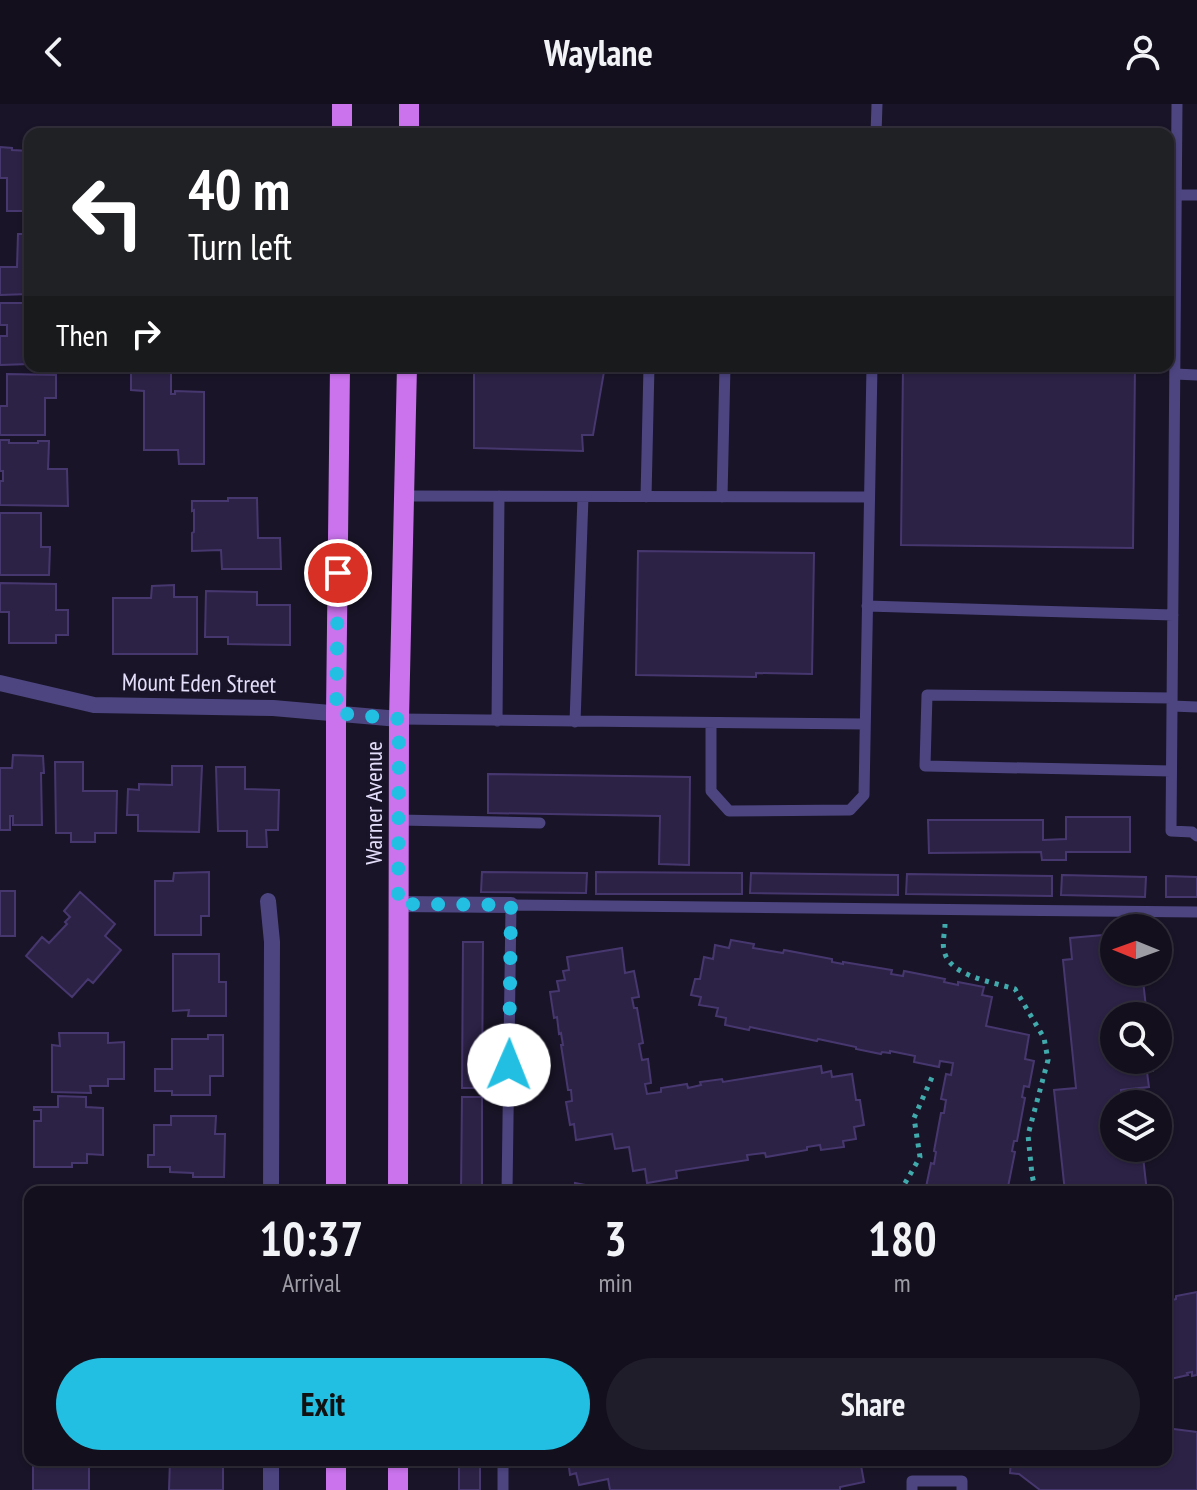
<!DOCTYPE html>
<style>
:root{--surface:#130f1d;--page:#201d2a;--text:#f1f3f6;--muted:#9d9ca4;--line:#322f3b;--accent:#23bfe2}
body{margin:0;font-family:"PT Sans Narrow",sans-serif;background:var(--page);color:var(--text);height:100vh;display:flex;flex-direction:column;font-size:30px;white-space:nowrap}
*{box-sizing:border-box;margin:0}
p{font-size:26px;color:var(--muted)}
.icon{flex:none;width:44px;height:44px;fill:none;stroke:currentColor;stroke-width:2;stroke-linecap:round;stroke-linejoin:round}
.map{position:relative;flex:1;overflow:hidden}
.sheet{position:absolute;left:24px;top:1082px;width:1148px;height:280px;display:flex;flex-direction:column;background:var(--surface);border-radius:16px;box-shadow:0 2px 6px #0004,0 0 0 2px var(--line)}
.sheet>*{flex:none}
.banner{position:absolute;left:24px;top:24px;width:1150px;height:244px;border-radius:16px;box-shadow:0 2px 6px #0004,0 0 0 2px var(--line);background:#202124;color:#fff;overflow:hidden}
.needle{width:52px;rotate:271deg}
.buttons{position:absolute;left:1100px;top:810px;display:grid;gap:16px}
.buttons a{display:grid;place-items:center;width:72px;height:72px;border-radius:50%;background:var(--surface);box-shadow:0 2px 6px #0004,0 0 0 2px var(--line);font-size:40px}
.pin{position:absolute;display:grid;place-items:center;width:68px;height:68px;color:#fff;margin:-34px;border:4px solid #fff;border-radius:50%;box-shadow:0 2px 8px #0007}
.me{position:absolute;width:88px;margin:-44px;rotate:1deg;stroke-linejoin:round;filter:drop-shadow(0 0 6px #0008)}
.turn{display:flex;align-items:center;gap:28px;height:168px;padding:0 32px;font-size:36px}
.turn .icon{width:104px;height:104px;stroke-width:2.5}
.turn b{display:block;font-size:56px;line-height:68px}
.then{display:flex;align-items:center;height:76px;padding:0 32px;background:#0003;gap:16px;font-size:30px}
.eta{display:flex;justify-content:space-evenly;align-items:center;height:136px;text-align:center}
.eta b{font-size:48px;font-weight:600;line-height:56px}
.button{display:flex;gap:16px;margin-top:auto;padding:16px 32px}
.button a{flex:1;height:92px;border-radius:48px;background:var(--accent);color:#111;font-size:32px;font-weight:600;line-height:92px;text-align:center}
.button a+a{background:var(--page);color:var(--text)}
header{display:flex;justify-content:space-between;align-items:center;height:104px;padding:0 32px;background:var(--surface);font-size:36px;font-weight:600}
.map>svg:first-child{display:block}
</style>
<header><svg class="icon" aria-label="back" viewBox="0 0 24 24"><path d="M15 5l-7 7 7 7"/></svg>Waylane<svg class="icon" aria-label="person" viewBox="0 0 24 24"><circle cx="12" cy="8" r="4"/><path d="M4 21q1-7 8-7t8 7"/></svg></header>
<div class="map">
<svg width="1197" height="1386" viewBox="0 0 1197 1386">
<rect width="100%" height="100%" fill="#191427"/>
<path fill="#2c2246" stroke="#47376f" stroke-width="2" d="M0,43L12,44V46L30,47V107H7V74H0Z
M30,116V190L0,191V163H17L18,130H30Z
M0,199H30V260L0,261V232H7V221H0Z
M144,262H192V269L171,268V290H175V287L204,288V360H179L178,346H144V287L131,286V265H144Z
M474,262H605L593,331H582L583,347L474,344Z
M903,262H1135L1133,444L901,441Z
M7,270L56,271V294H45V331H0V302H7Z
M0,336H9V339H38V337H49L48,365H67L68,402L0,401V377H3V367H0Z
M228,394H257L258,434H280L281,465H222L221,446L192,447V429L194,428V406L192,407V397H228Z
M0,409H41V443H50L49,471H0Z
M638,447L814,449L812,570L756,569V573L636,571Z
M0,479L56,480V506H68V531H56V539H9V508H0Z
M174,481V493H197V550H113V494H151L152,482Z
M206,487L257,488V501H290V541L228,540V533H205Z
M13,651L43,652L44,669H41L42,721H13V712H10V726H0V664H12Z
M55,658H83V687H117L116,729H95V738H71V729H56Z
M172,662H202L199,728L138,727V711H127L128,685L139,686V680L172,681Z
M216,663H245V685L279,686L278,726H266L267,743H247V727H218Z
M488,670L690,673L689,761L659,760L660,712L488,709Z
M1066,713H1130V748H1066V756H1042L1041,748L929,749L928,716H1043V736L1066,735Z
M209,768V812H201V831H155V777H173L174,769Z
M482,768L587,769L586,789L481,788Z
M596,768L742,769V790H596Z
M751,769L898,771V791L750,789Z
M907,770L1052,772V792L906,790Z
M1062,771L1146,773L1145,793L1061,791Z
M1166,772L1197,773V793H1166Z
M0,787H15V832H0Z
M80,788L115,820L105,832L121,846L93,879L88,875L72,893L26,852L42,833L49,839L67,820L65,818L70,813L64,807Z
M1114,830V868H1142L1147,912H1114V956H1151L1153,967L1147,968L1149,983L1121,986L1122,1000H1114V1044H1142L1147,1088H1065L1054,986L1076,984L1063,856L1072,855L1070,834Z
M731,836L754,840L753,844L783,849L784,846L832,855V858L843,860V858L892,866L891,870L903,872L904,867L945,875L944,878L958,881V878L984,883L982,891L992,893L986,922L1029,931L1025,955L1034,957L1029,983L1024,982L1022,993L1025,994L1017,1037H1014L1012,1047L1015,1048L1007,1088H925L931,1059L934,1060L936,1048L934,1047L941,1009H944L946,996L941,995L946,970L951,971L953,959L940,957L939,963L914,958L915,952L890,947V949L882,948L881,950L856,945V943L818,935L817,937L750,923L749,926L725,921L726,914L716,912L718,904L699,901L701,893L691,891L695,875H700L704,853L713,855L715,841L729,844Z
M463,838H483L482,984H462Z
M622,844L625,869L634,867L639,893L632,894L634,904H637L643,939L639,940L642,956L648,955L651,979L645,980L647,990L661,988V984L687,980L688,984L701,981L700,978L722,975L723,978L821,962L822,969L831,967L832,973L852,970L856,996H860L864,1021L854,1023L856,1035L843,1037L844,1043L821,1046L820,1041L807,1043V1046L766,1053L765,1049L747,1051L748,1056L676,1067L677,1074L647,1079L645,1065L633,1067L629,1043L615,1045L612,1030L576,1036L574,1020L570,1021L566,998L572,997L571,986H568L561,941H563L561,929L559,930L557,913L554,914L550,888L559,887L557,877L565,876L563,867L569,866L567,853Z
M173,850H219V878H226V912H188L189,906L173,907Z
M59,929H108V939L124,938V975H108V982H90L91,989L52,988V941L60,942Z
M208,931H223V972H210V991H172V987H155V965H172V935H208Z
M58,992L86,993V1003L103,1004V1051L87,1050V1059H72V1063H34V1017H41V1006H34V1003H58Z
M462,993H482V1088H461Z
M171,1012H216L215,1030H225L224,1073H193V1069L170,1068V1063H148V1051H154V1021H171Z
M575,1079L611,1086L610,1088H574Z
M1197,1188V1271L1192,1272V1268L1187,1269L1188,1271L1166,1276V1192L1172,1190L1173,1196L1176,1195V1192Z
M1166,1324L1197,1328V1386H1040L1019,1370L1010,1369L1011,1356H1166Z
M33,1356H89V1386H33Z
M170,1356H223V1386H169Z
M459,1356H480V1386H459Z
M568,1356H860L864,1378L840,1383V1386H610L608,1375L579,1381L576,1369L570,1371Z"/>
<g fill="none" stroke-linecap="round" stroke-linejoin="round">
<path stroke="#41aaad" stroke-width="5" stroke-dasharray="4 6" stroke-linecap="butt" d="M945,820C945,828 942,838 944,846C948,872 993,878 1015,885L1044,934L1048,956L1028,1031L1032,1071L1036,1088
M900,1088L920,1053L914,1014L933,971"/>
<path stroke="#4c4580" stroke-width="11" d="M1177,0L1171,727L1192,728L1197,732
M876,30L877,0
M1168,91H1197
M1175,270L1197,271
M405,392L869,393
M646,393L649,262
M722,393L725,262
M867,502L1173,511
M1172,602L1197,603
M399,615L865,620
M497,617L499,392
M575,618L583,393
M711,620V687L729,707L850,706L864,691L872,262
M1171,667L925,662L927,591L1172,594
M399,716L540,719
M507,1088L511,801L1197,808
M503,1386V1356
M912,1386V1377H962V1386"/>
<path stroke="#4c4580" stroke-width="16" d="M0,579L94,601L273,604L399,615
M268,797L272,838L271,1088
M398,800L511,801
M271,1386V1356"/>
<path stroke="#ca73ed" stroke-width="20" d="M342,30V0
M409,30V0
M336,1088V609L340,262
M398,1088L399,615L407,262
M336,1386V1356
M398,1386V1356"/>
</g>
<g fill="none" stroke-linecap="round" stroke-linejoin="round">
<path stroke="#23bfe2" stroke-width="14" stroke-dasharray="0 25.2" d="M338,469L336,609L399,615L398,800L511,801L509,961"/>
</g>
<g text-anchor="middle" dominant-baseline="central" stroke-width="7" stroke-linejoin="round" paint-order="stroke">
<g font-size="24" fill="#e4defb" stroke="#191427">
<text transform="translate(199 579) rotate(1)">Mount Eden Street</text>
<text transform="translate(373 699) rotate(-90)">Warner Avenue</text>
</g>
</g>
</svg>
<div class="buttons">
<a><svg class="needle" viewBox="-14 -14 28 28"><path d="M0-13l5 13h-10z" fill="#e53935"/><path d="M0 13l5-13h-10z" fill="#9d9ca4"/></svg></a>
<a><svg class="icon" aria-label="search" viewBox="0 0 24 24"><circle cx="10" cy="10" r="6"/><path d="M15 15l6 6"/></svg></a>
<a><svg class="icon" aria-label="layers" viewBox="0 0 24 24"><path d="M12 4l9 5-9 5-9-5zM3 14l9 5 9-5"/></svg></a>
</div>
<div class="pin" style="left:338px;top:469px;background:#d93025"><svg class="icon" aria-label="arrive" viewBox="0 0 24 24"><path d="M6 21V4h12l-3 4 3 4H6"/></svg></div>
<svg class="me" style="left:509px;top:961px" viewBox="-20 -20 40 40"><circle r="19" fill="#fff"/><path d="M0-13L10 11 0 6-10 11z" fill="#23bfe2"/></svg>
<div class="banner">
<div class="turn"><svg class="icon" aria-label="left" viewBox="0 0 24 24"><path d="M17 20v-9H6M10 6l-5 5 5 5"/></svg><div><b>40 m</b>Turn left</div></div>
<div class="then">Then<svg class="icon" aria-label="right" viewBox="0 0 24 24"><path d="M7 20v-9h11M14 6l5 5-5 5"/></svg></div>
</div>
<section class="sheet">
<div class="eta">
<div><b>10:37</b><p>Arrival</p></div>
<div><b>3</b><p>min</p></div>
<div><b>180</b><p>m</p></div>
</div>
<div class="button"><a>Exit</a><a>Share</a></div>
</section>
</div>
